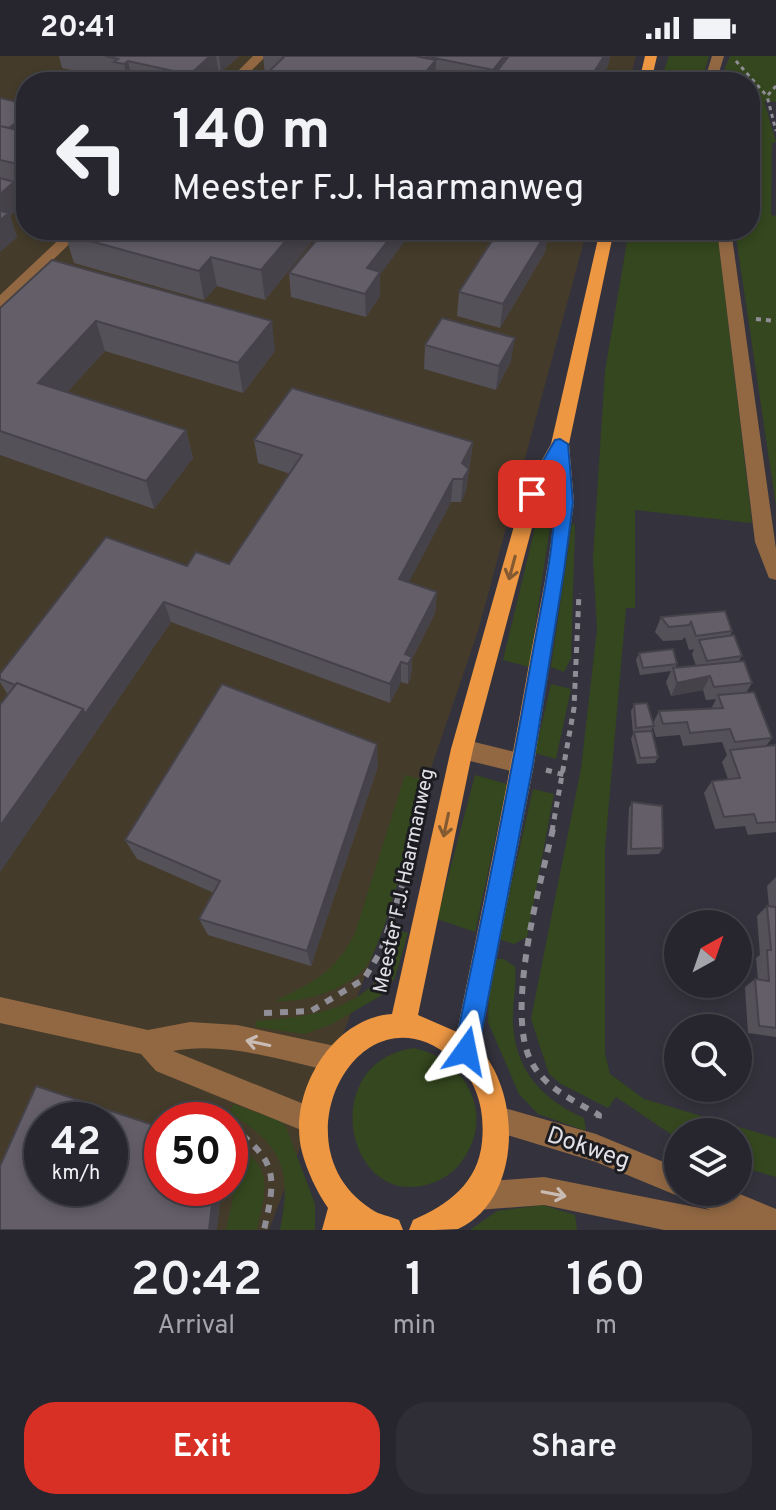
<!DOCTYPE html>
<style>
:root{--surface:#27262e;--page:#2f2e36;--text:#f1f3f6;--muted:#a4a5aa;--line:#43434a;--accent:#d93025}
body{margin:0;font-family:Overpass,sans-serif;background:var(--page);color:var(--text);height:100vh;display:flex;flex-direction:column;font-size:30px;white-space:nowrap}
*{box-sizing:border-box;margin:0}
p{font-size:26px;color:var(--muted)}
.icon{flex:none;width:44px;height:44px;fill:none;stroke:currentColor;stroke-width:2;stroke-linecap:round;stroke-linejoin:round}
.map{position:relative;height:1174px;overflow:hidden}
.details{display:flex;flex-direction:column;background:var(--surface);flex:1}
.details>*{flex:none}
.banner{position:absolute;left:16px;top:16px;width:744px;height:168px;border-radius:32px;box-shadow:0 4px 12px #0003,0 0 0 2px var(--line);background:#27262e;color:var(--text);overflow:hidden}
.needle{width:52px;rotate:40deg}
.controls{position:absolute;left:664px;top:854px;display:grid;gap:16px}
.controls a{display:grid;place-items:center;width:88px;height:88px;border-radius:50%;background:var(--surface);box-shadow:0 4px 12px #0003,0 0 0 2px var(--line);font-size:40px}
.speed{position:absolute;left:24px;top:1046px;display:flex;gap:16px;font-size:40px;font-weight:700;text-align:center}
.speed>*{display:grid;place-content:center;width:104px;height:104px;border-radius:50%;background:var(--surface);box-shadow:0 4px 12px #0003,0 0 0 2px var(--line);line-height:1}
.speed small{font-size:20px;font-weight:400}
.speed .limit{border:12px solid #d22;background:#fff;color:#111}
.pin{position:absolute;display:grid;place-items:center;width:68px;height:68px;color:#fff;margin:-34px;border-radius:16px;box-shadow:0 4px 12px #0006}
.me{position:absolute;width:88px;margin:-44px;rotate:12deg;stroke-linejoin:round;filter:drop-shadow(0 0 6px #0008)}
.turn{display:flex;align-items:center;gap:28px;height:168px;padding:0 24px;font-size:36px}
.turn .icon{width:104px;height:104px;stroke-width:2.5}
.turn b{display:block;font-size:56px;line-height:68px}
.eta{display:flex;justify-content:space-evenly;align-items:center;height:136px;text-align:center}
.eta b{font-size:48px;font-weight:600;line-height:56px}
.button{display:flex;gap:16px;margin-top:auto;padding:16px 24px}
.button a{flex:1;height:92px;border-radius:32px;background:var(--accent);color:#fff;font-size:32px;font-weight:600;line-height:92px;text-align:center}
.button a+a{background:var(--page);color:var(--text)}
.status{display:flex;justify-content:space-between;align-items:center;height:56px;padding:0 40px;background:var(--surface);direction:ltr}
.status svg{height:22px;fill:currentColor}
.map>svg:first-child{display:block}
</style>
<div class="status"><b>20:41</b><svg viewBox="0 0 49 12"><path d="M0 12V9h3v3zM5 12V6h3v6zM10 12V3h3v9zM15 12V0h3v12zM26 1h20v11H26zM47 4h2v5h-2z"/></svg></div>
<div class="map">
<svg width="776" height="1174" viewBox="0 0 776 1174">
<rect width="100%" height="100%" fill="#34333d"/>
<path fill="#443b2a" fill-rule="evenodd" d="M0,0H636L629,26H26V174H587L478,575L428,721L376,891L269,1174H0ZM42,1064H110V1132H42ZM162,1064H230V1132H162Z"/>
<path fill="#34471e" d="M669,0H709L701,26H660Z
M730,0H776V46L764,45L776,86L772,87L771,159L776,160V450L735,174H750V26H719Z
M629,174H717L752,467L635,454V552H626L605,792V998L610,1018L644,1043L776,1082V1121L738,1110V1076H678V1083L616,1041L608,1052L561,1028L549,1018L531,963L581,713L597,573L593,503L605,315Z
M549,414L558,417L529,611L503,604Z
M572,467L575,469L571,602L564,616L551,611Z
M551,628L571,633L556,703L535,697Z
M405,719L427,725C416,760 384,890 365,912C345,934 304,947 275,945C314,926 335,917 355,877Z
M475,719L507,728L475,876L437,863Z
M533,733L554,738L527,881L514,888L499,883Z
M401,875L408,877L395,922L382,939L332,968L305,978L255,971L256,965C301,961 349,958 381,920C391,909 396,889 401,875Z
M497,903H504L515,911C517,930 512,948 513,967C515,1015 543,1044 584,1062L586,1075L538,1058L519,1038L488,966L489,935Z
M414,992C466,1003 496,1059 462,1105C452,1119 439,1126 422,1130C344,1145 319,1005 414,992Z
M233,1048L280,1065L286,1071L315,1148V1174H280C292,1115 283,1088 230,1058Z
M230,1085C274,1110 267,1130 257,1174H226L233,1143Z
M543,1149L575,1159L577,1174H470L497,1155Z"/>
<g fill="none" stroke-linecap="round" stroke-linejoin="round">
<path stroke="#8f8e96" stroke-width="3" stroke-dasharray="4 4" stroke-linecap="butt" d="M736,5L767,40
M776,30L767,40L776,75"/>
<path stroke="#8f8e96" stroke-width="4" stroke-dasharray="5 5" stroke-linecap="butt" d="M756,263L776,265"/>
<path stroke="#8f8e96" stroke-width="5" stroke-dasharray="6 6" stroke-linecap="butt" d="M546,714L565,719
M552,775L574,652L579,537"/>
<path stroke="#8f8e96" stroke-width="6" stroke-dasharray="8 8" stroke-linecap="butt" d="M553,773C540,828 504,958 532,1007C546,1033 575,1045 599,1059L598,1066
M264,957L311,955L364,923L381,895L402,830
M230,1069C277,1106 277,1117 264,1174"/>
<path fill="#926843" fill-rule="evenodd" d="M253,0H266L240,26H227Z
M712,0H724L716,26H704Z
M69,174H84L5,250L0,252V239Z
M717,174H731L776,493V524L769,522L755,486Z
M462,683L523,698L531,701L534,708L531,715L523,718L462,703L454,700L451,693L454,686Z
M0,941L148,974L190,966L237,969L335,990L344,994L348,1003L344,1012L335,1016C283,1005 226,985 173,995L321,1055L324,1065L321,1075L311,1078L156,1015L141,998L0,967Z
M497,1050L596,1078L678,1112V1136H735L776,1153V1174H664L544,1149L477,1154L467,1150L463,1140L467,1130L477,1126L544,1121L710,1154L691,1146L687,1136L678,1140L596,1106L487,1073L484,1063L487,1053Z"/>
<path fill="#ed9743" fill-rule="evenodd" d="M645,0H657L651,26H639Z
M600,174H614L569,388L574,447L564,515L534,708L479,992C522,1038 522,1144 458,1173C446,1174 423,1174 409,1174L413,1164C448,1149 478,1127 482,1086C485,1055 478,1025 453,1003C360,923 273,1090 371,1153C379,1159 390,1160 399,1164L403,1174H322L328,1152C317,1136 307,1115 302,1096C287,1039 331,962 392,958L451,693L523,438L551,388ZM554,415C558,476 542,537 531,597C509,724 483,849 457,976L418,959L473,693L541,438Z"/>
</g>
<path fill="#555159" d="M59,0H239L221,16H218L219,18L210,26H118V24L62,12Z
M263,0H610L608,10L598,26H258L265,19Z
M0,42L26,48V132L15,129L23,149L10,160L17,181L0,196Z
M232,174H318V178L265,244L217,230L204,244L74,207L65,178L226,181Z
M499,174H550L548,177L545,196L500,272L457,260L459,236Z
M52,204L275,295L243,337L105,295L67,336L186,374L193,402L154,453L0,399V252Z
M289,217L380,219V240L366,261L291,241Z
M425,289L511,305L496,334L424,313Z
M254,384L473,386L466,435L461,446H451L408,527L437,536L435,557L412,603L411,621L408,628L401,626L390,647L171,566L0,816V649L8,639L0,626V623L187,510L229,508L290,418L258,407Z
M661,561L732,575L730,580L742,600L739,605L752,627L746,637L772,682L766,690L776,689V776L748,779L745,770L715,773L704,737L712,725L728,723L722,706L727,699L722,686L683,690L680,679L656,681L653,671L651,675L658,701L655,707L637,708L631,683L633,678L631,655L634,648L653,667L659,655L711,653L716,643L706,644L703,634L671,640L666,626L671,615L640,619L636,604L639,597L677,608L675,612L696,610L692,598L694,593L689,594L685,581L682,584L663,585L655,576Z
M378,710L311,910L208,879L199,863L214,837L137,803L125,784Z
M632,746L663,792L659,798L627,799L629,752Z
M776,821V981L748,977L745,931L755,923H758L756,902L760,899L757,860L767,850L769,851L767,830Z"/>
<path fill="#454249" d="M210,0H216L219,18L210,26H187L186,22Z
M219,0H239L221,16Z
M504,0H522L493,20L492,26L493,14Z
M604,0H610L608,10L598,26H588Z
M436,4L435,26L423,19Z
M128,5L133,26H128L124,8Z
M26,59V79L7,74Z
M14,126L23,149L10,160L17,181L0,196V138Z
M295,174H318V178L265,244L261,214Z
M396,174H413L380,219V240L366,261L365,238L367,212Z
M540,174H550L548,177L545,196L500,272L503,248Z
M211,201L217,230L204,244L199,215Z
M96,265L105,295L49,356L38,327Z
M272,265L275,295L243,337L238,307Z
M515,282L511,305L496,334L499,310Z
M186,374L193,402L154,453L146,425Z
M473,386L470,409L463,423L462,407Z
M469,413L466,435L461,446L463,423Z
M453,423L451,446L399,545V523Z
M437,536L435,557L412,603L411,621L408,628V608L405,598Z
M164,546L171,566L0,816V770L83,653Z
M401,606V626L390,647V628Z
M710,620L703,634L671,640L677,627Z
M377,688L378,710L311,910L307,895Z
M214,1132H222L217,1174H209Z"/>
<path fill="#635e68" stroke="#454249" stroke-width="2" fill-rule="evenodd" d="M105,0H210L186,22L174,19L178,16L128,5L124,8L114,6L118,3Z
M282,0H415L436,4L423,19L456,26H258L285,0Z
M425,0H504L493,14Z
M509,0H604L588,26H521L493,20Z
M0,42L26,48V59L9,72L0,70Z
M0,70L26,76V110L0,104Z
M0,122L14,126L0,138Z
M0,155L9,157L0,164Z
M69,174H198L226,181L232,174H295L261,214L211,201L199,215L65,178Z
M325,174H396L367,212L380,216L365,238L289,217Z
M499,174H548L503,248L459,236Z
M52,204L272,265L238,307L96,265L38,327L186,374L146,425L0,375V252Z
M442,262L515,282L499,310L425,289Z
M292,332L473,386L462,407L469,413L463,423H453L399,523L437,536L405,598L412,601L408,608L401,606L390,628L164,546L85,658L83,653L17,627L15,629L0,623V618L106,481L187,510L196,496L229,508L302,399L254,384Z
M725,555L732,575L696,580L691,566L689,569L669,571L661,561Z
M734,579L742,600L707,605L699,584Z
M673,593L677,608L643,612L639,597Z
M744,605L752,627L714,631L710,620L677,627L673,612Z
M17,627L83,653L0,770V649Z
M222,628L377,688L307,895L199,863L220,825L125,784Z
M754,636L772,682L735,686L730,673L690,677L687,666L663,668L659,655L723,652L718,639Z
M647,647L654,670L636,672L634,648Z
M652,675L658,701L640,702L634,676Z
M776,689V766L757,767L754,758L724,761L712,725L740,722L730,694Z
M632,746L662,750L663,792L631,793Z
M767,850L776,851V972L759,970L755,923L769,925L767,894H771Z
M36,1030L162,1072V1132H214L209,1174H0V1110ZM42,1064H110V1132H42Z"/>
<defs><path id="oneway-shaft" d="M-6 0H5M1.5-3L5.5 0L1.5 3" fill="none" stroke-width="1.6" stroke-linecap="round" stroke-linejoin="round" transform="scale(2)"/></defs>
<g stroke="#845a32">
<use href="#oneway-shaft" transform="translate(512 512) rotate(105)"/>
<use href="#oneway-shaft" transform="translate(446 769) rotate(102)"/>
</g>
<g stroke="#c9bcb5">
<use href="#oneway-shaft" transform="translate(258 987) rotate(-168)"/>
<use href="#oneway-shaft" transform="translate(554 1138) rotate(11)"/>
</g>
<path fill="#1a73e8" stroke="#114b97" stroke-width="2" d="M560,383L568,388L573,447L564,515L533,708L478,995L474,1004L466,1007L457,1004L454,995C481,866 508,737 531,606C542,543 559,478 554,413L538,443H527L524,438L555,384Z"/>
<g text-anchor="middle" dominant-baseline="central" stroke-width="6" stroke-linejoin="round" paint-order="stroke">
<g font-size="20" fill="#e0e0e6" stroke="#1c1c20">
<text transform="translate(405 825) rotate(-78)">Meester F.J. Haarmanweg</text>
</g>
<g font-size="24" fill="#e0e0e6" stroke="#1c1c20">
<text transform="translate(588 1093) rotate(19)">Dokweg</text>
</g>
</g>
</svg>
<div class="controls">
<a><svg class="needle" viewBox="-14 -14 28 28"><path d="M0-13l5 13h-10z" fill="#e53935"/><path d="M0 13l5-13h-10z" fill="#a4a5aa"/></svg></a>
<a><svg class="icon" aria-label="search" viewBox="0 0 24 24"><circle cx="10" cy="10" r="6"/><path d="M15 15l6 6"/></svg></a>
<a><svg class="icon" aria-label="layers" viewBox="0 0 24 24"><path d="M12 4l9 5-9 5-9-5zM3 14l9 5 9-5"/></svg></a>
</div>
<div class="speed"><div>42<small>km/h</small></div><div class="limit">50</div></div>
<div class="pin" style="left:532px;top:438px;background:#d93025"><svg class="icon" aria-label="arrive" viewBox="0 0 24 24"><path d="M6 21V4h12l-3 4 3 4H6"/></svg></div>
<svg class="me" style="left:466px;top:995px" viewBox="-20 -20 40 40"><path d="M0-17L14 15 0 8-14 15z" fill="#1a73e8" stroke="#fff" stroke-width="4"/></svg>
<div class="banner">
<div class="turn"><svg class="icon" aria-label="left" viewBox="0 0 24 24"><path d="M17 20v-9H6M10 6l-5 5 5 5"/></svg><div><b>140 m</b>Meester F.J. Haarmanweg</div></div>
</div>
</div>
<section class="details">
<div class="eta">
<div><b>20:42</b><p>Arrival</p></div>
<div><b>1</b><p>min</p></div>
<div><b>160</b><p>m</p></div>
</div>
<div class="button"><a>Exit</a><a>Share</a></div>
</section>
